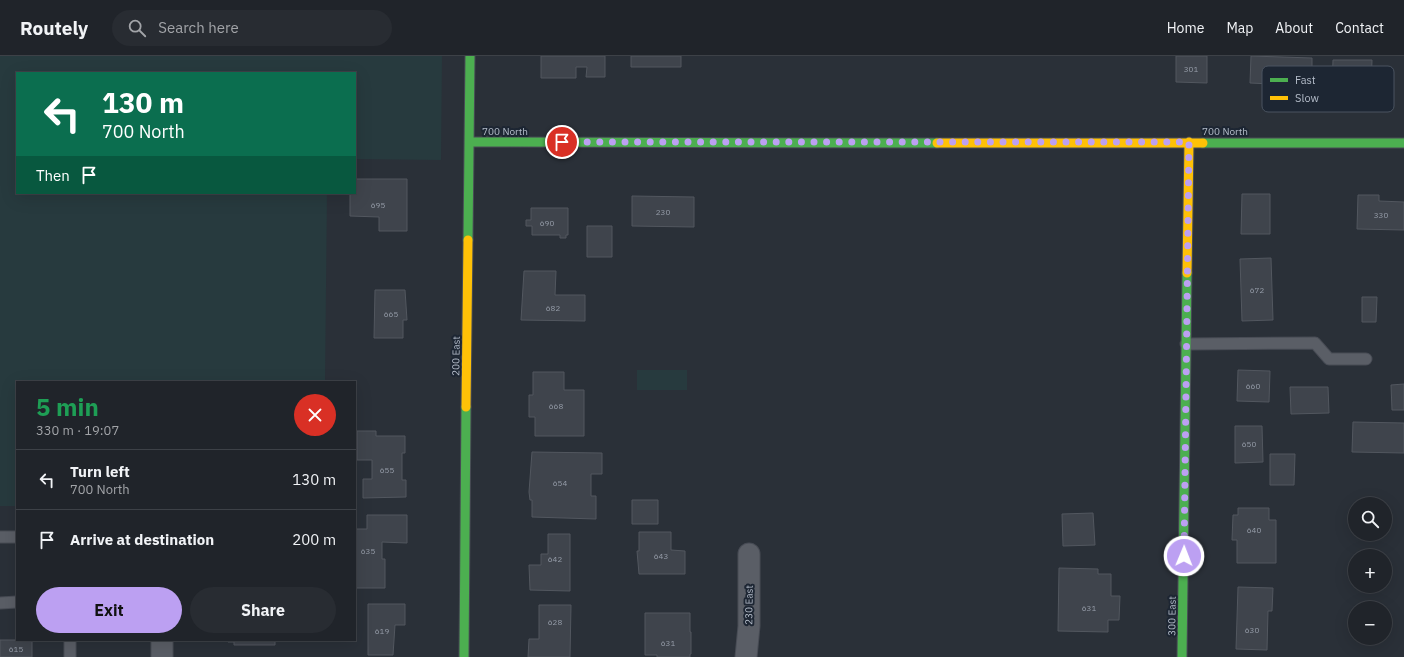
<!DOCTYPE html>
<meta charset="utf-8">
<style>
:root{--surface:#20242a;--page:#282c32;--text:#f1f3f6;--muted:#a2a4a8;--line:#3d4147;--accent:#bca0f2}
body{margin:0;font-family:"IBM Plex Sans",sans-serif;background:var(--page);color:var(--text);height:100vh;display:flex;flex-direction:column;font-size:15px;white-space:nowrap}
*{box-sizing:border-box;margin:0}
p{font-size:13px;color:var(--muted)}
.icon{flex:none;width:22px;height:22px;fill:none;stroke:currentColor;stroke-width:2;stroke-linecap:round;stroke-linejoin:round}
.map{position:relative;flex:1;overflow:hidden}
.drawer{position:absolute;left:16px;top:325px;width:340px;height:260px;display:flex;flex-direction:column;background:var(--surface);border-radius:0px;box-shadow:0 4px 16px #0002,0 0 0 1px var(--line)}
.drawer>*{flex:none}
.top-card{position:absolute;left:16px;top:16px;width:340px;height:122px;border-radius:0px;box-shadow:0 4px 16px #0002,0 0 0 1px var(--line);background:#0b6e4f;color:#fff;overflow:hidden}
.fabs{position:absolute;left:1348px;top:441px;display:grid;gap:8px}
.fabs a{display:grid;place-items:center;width:44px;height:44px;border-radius:50%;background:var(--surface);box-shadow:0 4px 16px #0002,0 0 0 1px var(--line);font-size:20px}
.pin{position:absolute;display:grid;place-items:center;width:34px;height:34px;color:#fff;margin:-17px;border:2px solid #fff;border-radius:50%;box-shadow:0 1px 4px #0007}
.me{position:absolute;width:44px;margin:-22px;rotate:1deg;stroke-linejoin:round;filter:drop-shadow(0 0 3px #0008)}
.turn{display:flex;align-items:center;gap:14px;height:84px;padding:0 20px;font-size:18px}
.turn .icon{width:52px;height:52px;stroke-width:2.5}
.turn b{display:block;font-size:28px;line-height:34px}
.then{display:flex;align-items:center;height:38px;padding:0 20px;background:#0003;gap:8px;font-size:15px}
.round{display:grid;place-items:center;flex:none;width:42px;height:42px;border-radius:21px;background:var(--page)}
.summary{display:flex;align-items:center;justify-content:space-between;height:68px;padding:0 20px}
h1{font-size:24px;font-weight:700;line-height:30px;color:#1e9e55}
.cta{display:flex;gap:8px;margin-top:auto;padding:8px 20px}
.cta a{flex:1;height:46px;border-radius:24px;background:var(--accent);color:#111;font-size:16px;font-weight:700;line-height:46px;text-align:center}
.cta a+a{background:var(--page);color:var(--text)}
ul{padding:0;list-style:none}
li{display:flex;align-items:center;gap:12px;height:60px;padding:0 20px;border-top:1px solid var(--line)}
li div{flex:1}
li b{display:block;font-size:15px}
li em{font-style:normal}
header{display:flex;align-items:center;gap:24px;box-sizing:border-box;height:56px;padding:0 20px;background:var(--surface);border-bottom:1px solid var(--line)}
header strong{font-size:19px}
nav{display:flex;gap:22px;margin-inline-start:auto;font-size:14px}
.search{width:280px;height:36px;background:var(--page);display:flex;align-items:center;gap:10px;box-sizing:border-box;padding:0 14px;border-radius:22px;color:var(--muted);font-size:15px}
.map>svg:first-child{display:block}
</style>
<header>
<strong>Routely</strong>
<div class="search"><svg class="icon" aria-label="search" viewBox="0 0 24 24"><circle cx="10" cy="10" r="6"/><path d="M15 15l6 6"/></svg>Search here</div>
<nav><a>Home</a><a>Map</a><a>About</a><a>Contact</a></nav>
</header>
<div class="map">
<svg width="1404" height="601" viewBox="0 0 1404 601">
<rect width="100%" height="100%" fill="#2a3038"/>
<path fill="#273a3e" d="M0,0H442L441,104L355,103V17H17V137H327L325,326H17V450H0Z
M637,314H687V334H637Z"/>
<path fill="#3f444c" stroke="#52575f" d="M541,0H605V21H586L587,11H576V22H541Z
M631,0H681V11H631Z
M1176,0H1207V27L1176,26Z
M1251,0L1312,2V32L1272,31V28L1250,27Z
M1333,4H1372L1371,34L1332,33Z
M355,123H407V175H379V161L350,160V137H355Z
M1242,138H1270V178H1241Z
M1358,139H1379V145L1404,146V174L1357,173Z
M632,140L694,141V171L632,170Z
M531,152H568V179H566V182H560V179H532V170H526V164H531Z
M587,170H612V201H587Z
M1271,202L1273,264L1242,265L1240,203Z
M524,215H556L555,239H585V265L521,264Z
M375,234H405L407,264H403V282H374Z
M1362,241H1377L1376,266H1362Z
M1238,314L1270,315L1269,346L1237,345Z
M533,316H564V334H584V380H535V361H529V339H533Z
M1404,328V354H1392L1391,329Z
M1290,331H1328L1329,357L1291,358Z
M1353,366L1404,367V397L1352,396Z
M1235,370H1262L1263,406L1235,407Z
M357,375H376V380H405V397H402V424H406V441L363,442V423H372V404H357Z
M532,396L602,397V418H591V440H596V463L532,461V444H530L529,436Z
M1270,398H1295L1294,429H1270Z
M632,444H658V468H632Z
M1238,452H1269V464H1276V507H1237V484H1232L1233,459H1238Z
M1093,457L1095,489L1063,490L1062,458Z
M367,459H407V487L382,486V503H385V532H355V473H367Z
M639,476H671V494L685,495V518H639L637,495H639Z
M548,478H570V535L530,534L529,509H541V498H548Z
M1059,512L1098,513V518H1111V540H1120L1119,564H1108V576L1058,575Z
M1238,531L1273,532L1272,555H1268L1267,594L1236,593Z
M368,548H405V569H395L393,599H368Z
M539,549H571L570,601H528L529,583H539Z
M645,557H690V576H691V598H690V601H657V599H645Z
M0,584H32V601H0Z
M228,584H275V589H234V586H228Z"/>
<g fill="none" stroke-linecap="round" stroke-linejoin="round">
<defs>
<path id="lane" d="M1186,288L1315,287L1329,303H1366
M0,481H17
M0,547L17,546
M70,584V601"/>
<path id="street" d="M162,584V601
M746,601L749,570V498"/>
<path id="fast" d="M469,86L937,87
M1203,87H1404
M468,184L470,0
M464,601L466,351
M1182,601L1187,217"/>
<path id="slow" d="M937,87H1203
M1187,217L1189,86
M466,351L468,184"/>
</defs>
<use href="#lane" stroke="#484c55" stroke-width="13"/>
<use href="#street" stroke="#484c55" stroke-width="23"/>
<use href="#fast" stroke="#484c55" stroke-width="11"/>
<use href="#slow" stroke="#484c55" stroke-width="11"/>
<use href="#lane" stroke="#5a5e66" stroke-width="11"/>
<use href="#street" stroke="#5a5e66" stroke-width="21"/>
<use href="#fast" stroke="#4caf50" stroke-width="9"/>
<use href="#slow" stroke="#ffc107" stroke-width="9"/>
</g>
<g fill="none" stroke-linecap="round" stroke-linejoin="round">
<path stroke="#bca0f2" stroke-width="7" stroke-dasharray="0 12.6" d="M562,86H1189L1184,500"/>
</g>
<g text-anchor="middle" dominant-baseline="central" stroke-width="4" stroke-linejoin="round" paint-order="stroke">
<g font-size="8" fill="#979eaa">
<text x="1191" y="13">301</text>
<text x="378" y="149">695</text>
<text x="663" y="156">230</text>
<text x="1381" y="159">330</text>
<text x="547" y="167">690</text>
<text x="1257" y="234">672</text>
<text x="553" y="252">682</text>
<text x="391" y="258">665</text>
<text x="1253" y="330">660</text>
<text x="556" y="350">668</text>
<text x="1249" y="388">650</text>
<text x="387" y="414">655</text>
<text x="560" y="427">654</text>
<text x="1254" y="474">640</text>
<text x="368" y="495">635</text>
<text x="661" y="500">643</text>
<text x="555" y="503">642</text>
<text x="1089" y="552">631</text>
<text x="555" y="566">628</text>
<text x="1252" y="574">630</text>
<text x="382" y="575">619</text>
<text x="668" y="587">631</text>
<text x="16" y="593">615</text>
</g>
<g font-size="10" fill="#b4bcc9" stroke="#1d2633">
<text x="505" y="75">700 North</text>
<text x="1225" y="75">700 North</text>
<text transform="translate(456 300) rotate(-89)">200 East</text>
<text transform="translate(749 549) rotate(-89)">230 East</text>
<text transform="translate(1172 560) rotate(-89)">300 East</text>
</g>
</g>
<rect x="1262" y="10" width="132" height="46" rx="6" fill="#1d2633" stroke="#4a5360" stroke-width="1"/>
<rect x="1270" y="22" width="18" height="4" fill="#4caf50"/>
<rect x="1270" y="40" width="18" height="4" fill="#ffc107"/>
<g font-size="11" fill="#b4bcc9">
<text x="1295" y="28">Fast</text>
<text x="1295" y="46">Slow</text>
</g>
</svg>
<div class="fabs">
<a><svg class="icon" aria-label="search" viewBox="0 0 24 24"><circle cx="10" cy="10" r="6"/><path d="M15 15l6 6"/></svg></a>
<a>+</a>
<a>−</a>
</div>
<div class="pin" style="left:562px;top:86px;background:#d93025"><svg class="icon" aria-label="arrive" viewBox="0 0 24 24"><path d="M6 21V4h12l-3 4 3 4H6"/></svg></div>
<svg class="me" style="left:1184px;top:500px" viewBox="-20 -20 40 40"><circle r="17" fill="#bca0f2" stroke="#fff" stroke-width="3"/><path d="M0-11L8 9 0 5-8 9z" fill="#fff"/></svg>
<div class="top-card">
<div class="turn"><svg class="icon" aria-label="left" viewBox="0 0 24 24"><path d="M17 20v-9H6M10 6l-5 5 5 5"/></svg><div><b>130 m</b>700 North</div></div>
<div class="then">Then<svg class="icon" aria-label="arrive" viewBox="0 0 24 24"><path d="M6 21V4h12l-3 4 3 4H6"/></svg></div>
</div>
<section class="drawer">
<div class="summary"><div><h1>5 min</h1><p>330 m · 19:07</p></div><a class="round" style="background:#d93025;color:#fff"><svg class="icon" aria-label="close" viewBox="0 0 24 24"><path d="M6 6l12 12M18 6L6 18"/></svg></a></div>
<ul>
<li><svg class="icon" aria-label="left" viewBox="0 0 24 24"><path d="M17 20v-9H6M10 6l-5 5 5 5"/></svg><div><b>Turn left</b><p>700 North</p></div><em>130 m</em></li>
<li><svg class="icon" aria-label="arrive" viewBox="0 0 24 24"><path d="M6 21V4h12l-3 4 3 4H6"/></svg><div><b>Arrive at destination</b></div><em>200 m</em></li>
</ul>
<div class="cta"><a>Exit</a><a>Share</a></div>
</section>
</div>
